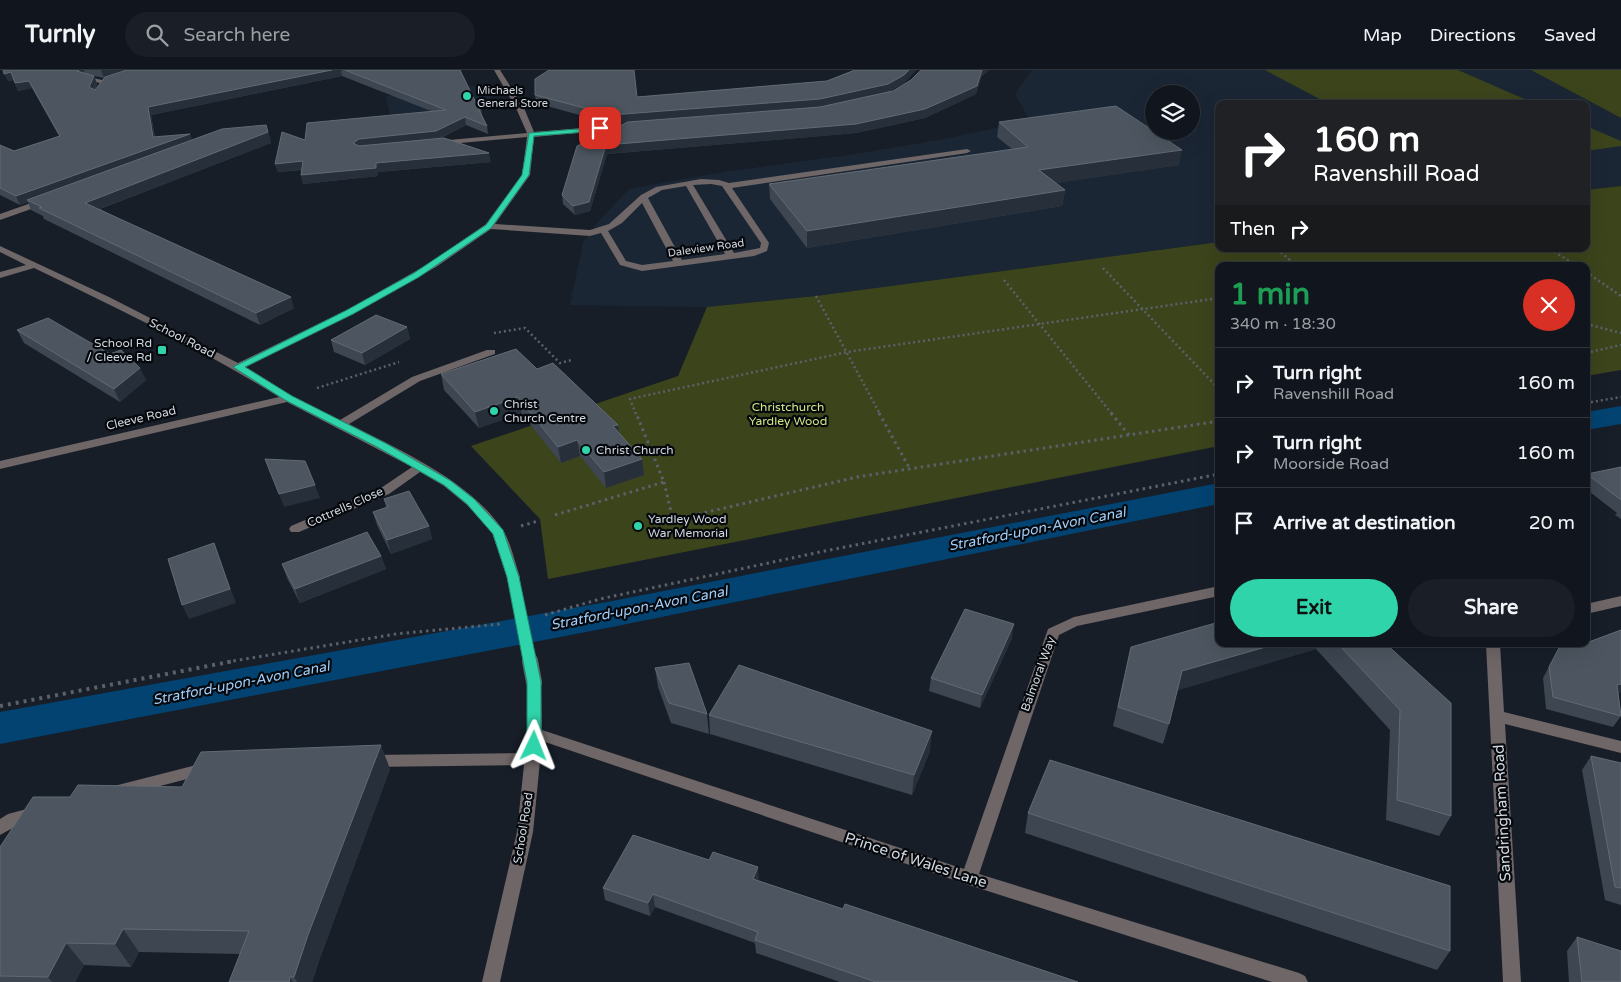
<!DOCTYPE html>
<meta charset="utf-8">
<style>
:root{--surface:#11161e;--page:#1a1f27;--text:#f1f3f6;--muted:#9c9fa4;--line:#30353c;--accent:#2fd4aa}
body{margin:0;font-family:"Varela Round",sans-serif;background:var(--page);color:var(--text);height:100vh;display:flex;flex-direction:column;font-size:19px;white-space:nowrap}
*{box-sizing:border-box;margin:0}
p{font-size:16px;color:var(--muted)}
.icon{flex:none;width:28px;height:28px;fill:none;stroke:currentColor;stroke-width:2;stroke-linecap:round;stroke-linejoin:round}
.map{position:relative;flex:1;overflow:hidden}
.panel{position:absolute;left:1215px;top:192px;width:375px;height:385px;display:flex;flex-direction:column;background:var(--surface);border-radius:10px;box-shadow:0 5px 20px #0002,0 0 0 1px var(--line)}
.panel>*{flex:none}
.banner{position:absolute;left:1215px;top:30px;width:375px;height:152px;border-radius:10px;box-shadow:0 5px 20px #0002,0 0 0 1px var(--line);background:#202124;color:#fff;overflow:hidden}
.controls{position:absolute;left:1145px;top:15px;display:grid;gap:10px}
.controls a{display:grid;place-items:center;width:55px;height:55px;border-radius:50%;background:var(--surface);box-shadow:0 5px 20px #0002,0 0 0 1px var(--line);font-size:25px}
.pin{position:absolute;display:grid;place-items:center;width:42px;height:42px;color:#fff;margin:-21px;border-radius:10px;box-shadow:0 2px 8px #0006}
.me{position:absolute;width:55px;margin:-28px;rotate:2deg;stroke-linejoin:round;filter:drop-shadow(0 0 4px #0008)}
.turn{display:flex;align-items:center;gap:18px;height:105px;padding:0 15px;font-size:22px}
.turn .icon{width:65px;height:65px;stroke-width:2.5}
.turn b{display:block;font-size:35px;line-height:42px}
.then{display:flex;align-items:center;height:48px;padding:0 15px;background:#0003;gap:10px;font-size:19px}
.round{display:grid;place-items:center;flex:none;width:52px;height:52px;border-radius:26px;background:var(--page)}
.headline{display:flex;align-items:center;justify-content:space-between;height:85px;padding:0 15px}
h1{font-size:30px;font-weight:800;line-height:38px;color:#1e9e55}
.button{display:flex;gap:10px;margin-top:auto;padding:10px 15px}
.button a{flex:1;height:58px;border-radius:30px;background:var(--accent);color:#111;font-size:20px;font-weight:800;line-height:58px;text-align:center}
.button a+a{background:var(--page);color:var(--text)}
ul{padding:0;list-style:none}
li{display:flex;align-items:center;gap:15px;height:70px;padding:0 15px;border-top:1px solid var(--line)}
li div{flex:1}
li b{display:block;font-size:19px}
li em{font-style:normal}
header{display:flex;align-items:center;gap:30px;box-sizing:border-box;height:70px;padding:0 25px;background:var(--surface);border-bottom:1px solid var(--line)}
header strong{font-size:24px}
nav{display:flex;gap:28px;margin-inline-start:auto;font-size:18px}
.search{width:350px;height:45px;background:var(--page);display:flex;align-items:center;gap:12px;box-sizing:border-box;padding:0 18px;border-radius:28px;color:var(--muted);font-size:19px}
.map>svg:first-child{display:block}
</style>
<header>
<strong>Turnly</strong>
<div class="search"><svg class="icon" aria-label="search" viewBox="0 0 24 24"><circle cx="10" cy="10" r="6"/><path d="M15 15l6 6"/></svg>Search here</div>
<nav><a>Map</a><a>Directions</a><a>Saved</a></nav>
</header>
<div class="map">
<svg width="1621" height="912" viewBox="0 0 1621 912">
<rect width="100%" height="100%" fill="#171e28"/>
<path fill="#1b2635" fill-rule="evenodd" d="M1032,0H1531L1621,48V116L1586,120V34H1219V172L816,226L707,237L570,235L583,173L597,153L629,119L730,101L849,85L944,69L1030,51L1015,24ZM1154,24H1191V61H1154Z
M487,14L492,35L390,46L386,26Z"/>
<path fill="#3c441c" d="M1265,0H1458L1536,34H1329Z
M1531,0H1621V48Z
M1586,56L1621,71V76L1586,81Z
M1621,116V300L1586,306V196H1219V376L548,509L540,449L471,376L678,306L707,237L816,226L1219,172V179H1586V120Z"/>
<g fill="none" stroke-linecap="round" stroke-linejoin="round">
<path fill="#024371" fill-rule="evenodd" d="M1621,336V354L1586,360V342Z
M1219,413V434L612,557L0,674V642L612,531Z"/>
<path stroke="#5b616a" stroke-width="2.5" stroke-dasharray="2 3" stroke-linecap="butt" d="M1277,179L1297,196
M1550,179L1577,196
M1103,198L1219,319
M1586,202L1621,226
M1004,210L1112,344
M816,226L880,344
M1586,254L1621,263
M494,263L525,258L560,293L572,290
M1586,283L1621,275
M317,318L399,292
M1586,333L1621,327
M636,344L630,329L847,282L1219,228"/>
<path stroke="#5b616a" stroke-width="3" stroke-dasharray="2.5 4" stroke-linecap="butt" d="M879,343L910,399
M1111,343L1129,365
M664,412L673,450L857,407L1219,351
M555,445L664,412L636,343
M521,456L538,451
M545,545L600,529L820,482L1219,404
M227,592L396,564L500,554"/>
<path stroke="#5b616a" stroke-width="4" stroke-dasharray="3 5" stroke-linecap="butt" d="M0,636L234,591"/>
<path fill="#6e6667" fill-rule="evenodd" d="M494,0H500L524,38L534,62L632,54L636,56L632,58L534,67L530,105L495,154L590,160L609,154L641,125L656,117L701,109L719,110L729,113L967,79L971,81L967,83L732,118L769,173L767,181L754,186L642,201L620,195L601,163L590,166L491,159L436,197L353,244L246,297L292,326L340,350L412,307L487,280H495V284L420,311L349,354C401,381 469,410 503,460C511,473 515,493 520,507L518,510H508L492,463L467,435L444,416L420,402L389,424L299,462H291L289,459L291,456L381,418L412,397L287,332L0,399V391L279,327C200,278 117,238 34,198L0,208V202L26,195L0,182V176L109,227L238,293L347,240L430,193L486,154L522,105L527,67L438,75L434,73L438,71L527,63L516,38ZM711,114L722,116L761,173L760,178L734,183L693,115ZM686,116L725,184L682,190L648,128L662,120ZM642,133L673,191L642,195L626,191L608,161L622,153Z
M85,6L106,11L99,25L94,24L100,13L83,9V7Z
M45,128L49,131L48,133L0,150V144Z
M1219,516V526L1077,556L1059,565L979,804L1299,903L1305,906L1308,912H1272L969,815L542,671L533,762L500,912H482L517,762L524,695L370,697L365,695L362,691L365,687L370,685L525,683L527,663V612L529,608L534,607L539,608L541,612L542,660L964,799L1048,559L1074,547Z
M1621,526V536L1586,544V534Z
M1486,574H1500L1504,642L1621,671V683L1505,654L1521,912H1503Z
M208,692L214,694L216,698L214,702L118,727L112,726L110,721L112,716L118,715Z
M34,737L40,739L42,744L40,749L18,755L0,765V749L8,744Z"/>
<path stroke="#6e6667" stroke-width="12" d="M513,507L530,592"/>
<path stroke="#6e6667" stroke-width="16" d="M530,591L534,612"/>
</g>
<path fill="#3d4651" fill-rule="evenodd" d="M3,0H460L478,37H481L482,46L487,56L488,64L466,55L439,69L491,92L378,102V106L303,114L301,105L302,100L278,102L275,94L305,70L431,41L342,6L151,45L155,67L192,70L266,55L271,73L100,139L294,238L260,255L44,149L43,146L31,140L28,132L20,135L0,125V75L14,81L59,66L32,18L18,21L14,10L8,11ZM90,5L104,8L95,20L97,14L94,6Z
M855,0H916L904,13L888,22L893,21L911,10L921,0H989L981,7L976,24L925,48L856,63L607,84L590,141L575,145L563,134L562,125L626,53L612,54L536,33L535,25L637,27L827,11Z
M999,52L1179,95L1055,113L1065,120L1062,136L807,178L770,129L769,114L1012,79L997,67Z
M407,257L410,269L365,295L334,282L331,270Z
M17,260L146,310L120,332L24,273Z
M537,299L618,355L619,363L642,389L644,405L606,418L580,386L561,393L521,343L479,358L444,320L441,304Z
M1621,397V449L1615,445L1617,443L1586,419L1587,404Z
M384,429L429,456L432,469L391,484L377,455L373,442L386,437Z
M381,486L386,499L300,533L287,508L282,494Z
M1621,560V622L1618,623L1621,646L1613,657L1546,639L1543,608L1561,574L1575,577Z
M1012,568L980,638L929,621L931,608Z
M1219,574H1386L1451,746L1439,766L1386,750L1390,660L1316,579L1177,620L1169,654L1163,674L1113,656L1131,577Z
M655,598L707,644L709,664L671,653L658,617Z
M709,645L930,681L912,725L710,664Z
M1591,686L1621,693V835L1605,830L1582,700Z
M390,699L320,888L312,912H229L240,884L139,882L131,897L84,895L75,912H0V777L70,727Z
M1028,743L1450,881L1437,900L1025,763Z
M709,790L758,811L843,839L1078,912H840L756,883L755,873L655,837L650,846L605,830L603,818Z
M1577,867L1621,912H1569L1567,881Z"/>
<path fill="#272f3a" d="M79,0H84L85,4L77,1Z
M101,0H135L104,8Z
M332,0H341L342,6L151,45L156,76L153,67L148,37Z
M909,0H916L904,13L887,22L820,37L612,54L611,45Z
M982,0H989L981,7L976,24L925,48L856,63L607,84L590,141L575,145L573,136L606,75L856,54Z
M11,2L14,10L8,11L4,4Z
M94,6L97,14L92,24L89,17Z
M29,11L32,18L18,21L15,13Z
M465,47L466,55L438,69L361,77L353,73L359,69Z
M266,55L271,73L89,143L85,133Z
M190,64L193,72L27,130L28,132L20,135L16,126Z
M1182,80L1179,95L1037,116L1039,100Z
M489,83L491,92L378,102V106L303,114L301,105L376,93Z
M303,91L306,99L278,102L275,94Z
M1065,120L1062,136L807,178V161Z
M291,227L294,238L260,255L256,243Z
M407,257L410,269L365,295L362,283Z
M140,298L146,310L120,332L114,319Z
M518,327L521,343L479,358L475,342Z
M618,355L620,370L613,356Z
M577,370L580,386L561,393L558,377Z
M642,389L644,405L606,418L604,402Z
M315,415L320,428L284,437L279,424Z
M429,456L432,469L391,484L387,470Z
M214,473L219,487L236,533L189,549L182,535Z
M381,486L386,499L300,533L295,519Z
M1014,554L1012,568L980,638L982,625Z
M1276,574H1319L1316,579L1176,621L1182,601Z
M1621,614V622L1609,627L1617,615Z
M932,661L930,681L912,725L914,705Z
M381,675L390,699L320,888L312,912H297L294,907L308,865Z
M758,797L759,810L753,821V809Z
M653,824L655,837L650,846L648,833Z
M123,859L139,882L131,897L115,874Z
M66,873L84,895L75,912H52L48,907Z
M290,907L293,912H289Z"/>
<path fill="#4d5660" stroke="#626a74" d="M3,0H79L77,1L94,6L89,17L95,20L105,7L127,0H332L148,37L153,67L190,64L16,126L0,118V75L14,81L60,66L29,11L15,13L11,2L4,4Z
M345,0H460L478,37H481L479,40L487,56L465,47L436,61L359,69L353,73L359,76L444,68L489,83L376,93V98L301,105L303,91L275,94L282,62L305,70L307,53L446,40Z
M549,0H634L637,27L827,11L855,0H909L904,5L888,14L820,29L611,45L535,25V9Z
M921,0H982L977,16L925,39L856,54L606,75L589,132L573,136L562,125L577,76L628,52L820,37L893,21L911,10Z
M1116,36L1182,80L1039,100L1065,120L807,161L769,114L1028,77L999,52Z
M266,55L268,62L85,133L291,227L256,243L39,138L42,137L27,130L222,59Z
M376,245L407,257L362,283L331,270Z
M48,248L110,284L121,280L140,298L114,319L17,260Z
M516,279L537,299L553,293L618,355L613,356L642,389L604,402L577,370L558,377L518,327L475,342L441,304Z
M265,389L305,391L315,415L279,424Z
M1621,397V430L1587,404Z
M409,421L429,456L387,470L373,442L388,437L384,429Z
M367,462L381,486L295,519L282,494Z
M214,473L230,519L182,535L168,489Z
M965,539L1014,554L982,625L931,608Z
M1219,552V574H1276L1182,601L1169,654L1118,637L1131,577Z
M1621,560V614L1617,615L1621,646L1553,627L1549,597L1561,574H1568L1575,577L1584,574H1586V573Z
M1338,574H1386L1451,633V746L1397,730L1400,640Z
M689,593L707,644L669,633L655,598Z
M739,595L932,661L914,705L709,645Z
M381,675L308,865L294,907H290L289,912H229L249,861L123,859L115,874L66,873L48,907L0,906V777L33,727H70L78,715L182,717L201,682Z
M1591,686L1621,693V818L1615,817Z
M1050,690L1450,816V881L1028,743Z
M633,765L709,790L713,782L758,797L753,809L843,839L845,834L1078,912H876L755,870L758,862L653,824L648,833L603,818Z
M1577,867L1621,881V912H1582Z"/>
<path fill="#2fd4aa" stroke="#1f8a6e" d="M602,57L600,61L534,66L529,105L491,158L419,207L353,244L245,297L292,326L387,374L451,411L474,429L503,460L519,507L541,612V676L539,680H529L527,676V612L507,507L493,464L467,434L444,415L379,378L285,330L233,297L347,240L414,203L486,155L522,105L529,63Z"/>
<g fill="#2fd4aa" stroke="#05080c" stroke-width="2">
<circle cx="467" cy="26" r="5"/>
<rect x="157" y="275" width="10" height="10" rx="2.5"/>
<circle cx="494" cy="341" r="5"/>
<circle cx="586" cy="380" r="5"/>
<circle cx="638" cy="456" r="5"/>
</g>
<g text-anchor="middle" dominant-baseline="central" stroke-width="4.5" stroke-linejoin="round" paint-order="stroke">
<g font-size="11" fill="#d1d7de" stroke="#05080c" text-anchor="start">
<text x="477" y="20">Michaels<tspan x="477" dy="13">General Store</tspan></text>
</g>
<g font-size="11" fill="#d1d7de" stroke="#05080c">
<text transform="translate(706 178) rotate(-8)">Daleview Road</text>
</g>
<g font-size="12" fill="#d1d7de" stroke="#05080c">
<text transform="translate(182 268) rotate(27)">School Road</text>
<text transform="translate(141 348) rotate(-13)">Cleeve Road</text>
<text transform="translate(345 437) rotate(-24)">Cottrells Close</text>
<text transform="translate(1038 604) rotate(-70)">Balmoral Way</text>
<text transform="translate(523 758) rotate(-81)">School Road</text>
</g>
<g font-size="12" fill="#d1d7de" stroke="#05080c" text-anchor="start">
<text x="152" y="273" text-anchor="end">School Rd<tspan x="152" dy="14">/ Cleeve Rd</tspan></text>
<text x="504" y="334">Christ<tspan x="504" dy="14">Church Centre</tspan></text>
<text x="596" y="380">Christ Church</text>
<text x="648" y="449">Yardley Wood<tspan x="648" dy="14">War Memorial</tspan></text>
</g>
<g font-size="12" fill="#d2e783" stroke="#05080c">
<text x="788" y="337">Christchurch<tspan x="788" dy="14">Yardley Wood</tspan></text>
</g>
<g font-size="14" font-style="italic" fill="#a1cef9" stroke="#05080c">
<text transform="translate(1037 459) rotate(-11)">Stratford-upon-Avon Canal</text>
<text transform="translate(639 538) rotate(-11)">Stratford-upon-Avon Canal</text>
<text transform="translate(241 613) rotate(-11)">Stratford-upon-Avon Canal</text>
</g>
<g font-size="15" fill="#d1d7de" stroke="#05080c">
<text transform="translate(1502 743) rotate(-93)">Sandringham Road</text>
<text transform="translate(916 790) rotate(18)">Prince of Wales Lane</text>
</g>
</g>
</svg>
<div class="controls">
<a><svg class="icon" aria-label="layers" viewBox="0 0 24 24"><path d="M12 4l9 5-9 5-9-5zM3 14l9 5 9-5"/></svg></a>
</div>
<div class="pin" style="left:600px;top:58px;background:#d93025"><svg class="icon" aria-label="arrive" viewBox="0 0 24 24"><path d="M6 21V4h12l-3 4 3 4H6"/></svg></div>
<svg class="me" style="left:534px;top:676px" viewBox="-20 -20 40 40"><path d="M0-17L14 15 0 8-14 15z" fill="#2fd4aa" stroke="#fff" stroke-width="4"/></svg>
<div class="banner">
<div class="turn"><svg class="icon" aria-label="right" viewBox="0 0 24 24"><path d="M7 20v-9h11M14 6l5 5-5 5"/></svg><div><b>160 m</b>Ravenshill Road</div></div>
<div class="then">Then<svg class="icon" aria-label="right" viewBox="0 0 24 24"><path d="M7 20v-9h11M14 6l5 5-5 5"/></svg></div>
</div>
<section class="panel">
<div class="headline"><div><h1>1 min</h1><p>340 m · 18:30</p></div><a class="round" style="background:#d93025;color:#fff"><svg class="icon" aria-label="close" viewBox="0 0 24 24"><path d="M6 6l12 12M18 6L6 18"/></svg></a></div>
<ul>
<li><svg class="icon" aria-label="right" viewBox="0 0 24 24"><path d="M7 20v-9h11M14 6l5 5-5 5"/></svg><div><b>Turn right</b><p>Ravenshill Road</p></div><em>160 m</em></li>
<li><svg class="icon" aria-label="right" viewBox="0 0 24 24"><path d="M7 20v-9h11M14 6l5 5-5 5"/></svg><div><b>Turn right</b><p>Moorside Road</p></div><em>160 m</em></li>
<li><svg class="icon" aria-label="arrive" viewBox="0 0 24 24"><path d="M6 21V4h12l-3 4 3 4H6"/></svg><div><b>Arrive at destination</b></div><em>20 m</em></li>
</ul>
<div class="button"><a>Exit</a><a>Share</a></div>
</section>
</div>
